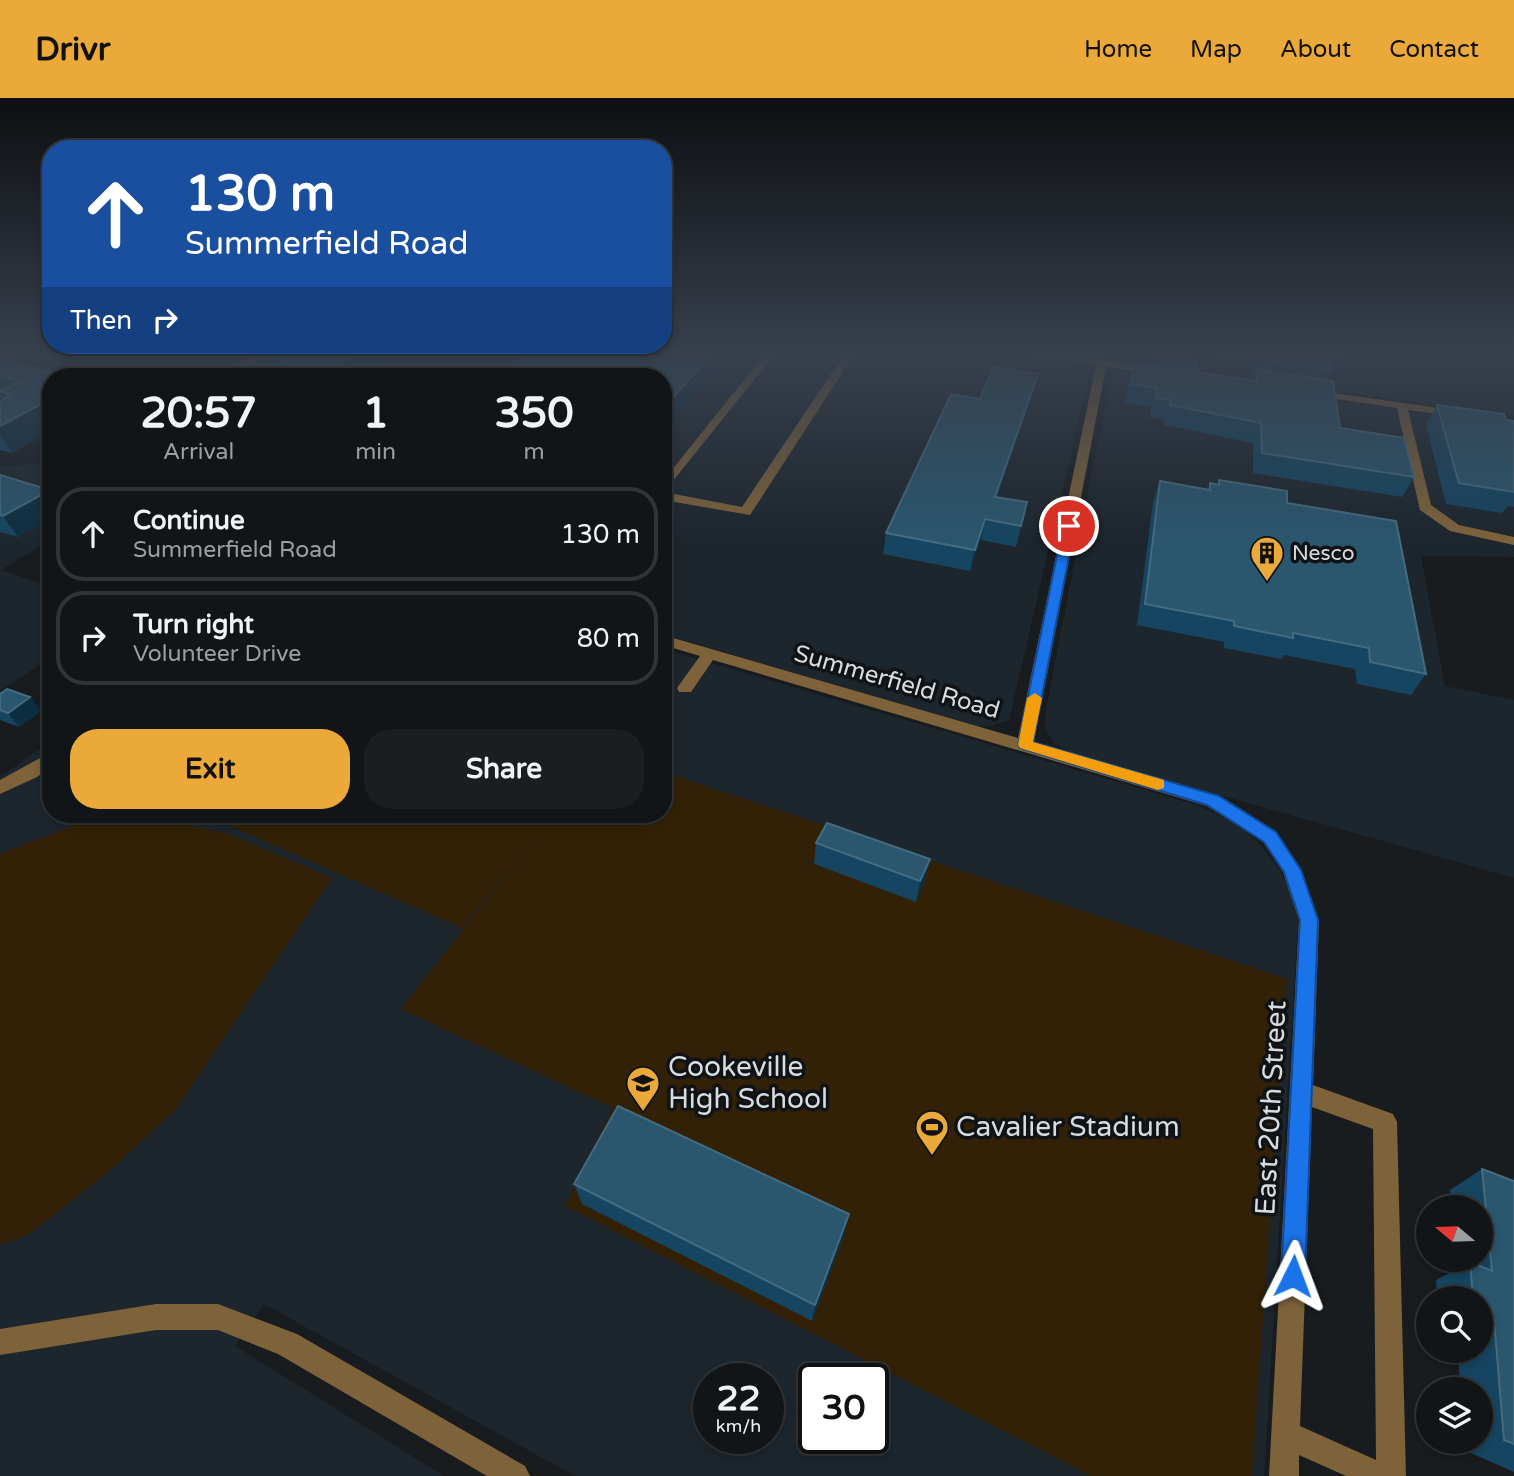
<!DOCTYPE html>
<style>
:root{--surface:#121517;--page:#1b1e20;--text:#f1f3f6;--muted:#9c9fa1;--line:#313436;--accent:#eba93a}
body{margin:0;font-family:"Varela Round",sans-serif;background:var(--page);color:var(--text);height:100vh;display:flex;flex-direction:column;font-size:26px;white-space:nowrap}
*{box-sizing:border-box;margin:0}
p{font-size:23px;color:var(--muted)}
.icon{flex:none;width:38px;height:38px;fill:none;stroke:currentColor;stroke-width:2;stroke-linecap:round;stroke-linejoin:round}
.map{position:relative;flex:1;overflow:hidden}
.details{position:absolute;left:42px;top:270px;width:630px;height:455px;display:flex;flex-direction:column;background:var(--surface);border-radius:28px;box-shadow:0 4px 10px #0003,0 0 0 2px var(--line)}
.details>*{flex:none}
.banner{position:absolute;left:42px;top:42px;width:630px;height:214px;border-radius:28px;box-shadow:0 4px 10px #0003,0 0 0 2px var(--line);background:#1a4fa0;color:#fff;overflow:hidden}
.needle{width:46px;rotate:289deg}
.controls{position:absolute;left:1416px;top:1097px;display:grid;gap:14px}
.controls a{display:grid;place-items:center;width:77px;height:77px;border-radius:50%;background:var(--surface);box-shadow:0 4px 10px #0003,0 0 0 2px var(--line);font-size:35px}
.speed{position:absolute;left:693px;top:1265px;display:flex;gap:14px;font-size:35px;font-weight:700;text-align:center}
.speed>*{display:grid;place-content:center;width:91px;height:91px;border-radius:50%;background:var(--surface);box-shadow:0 4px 10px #0003,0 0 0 2px var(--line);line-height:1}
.speed small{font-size:18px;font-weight:400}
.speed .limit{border:4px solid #111;border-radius:10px;background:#fff;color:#111}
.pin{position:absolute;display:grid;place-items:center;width:60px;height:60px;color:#fff;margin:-30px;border:4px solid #fff;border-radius:50%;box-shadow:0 2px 7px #0007}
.me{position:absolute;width:77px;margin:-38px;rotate:3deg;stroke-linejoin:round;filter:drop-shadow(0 0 5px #0008)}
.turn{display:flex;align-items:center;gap:24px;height:147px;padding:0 28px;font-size:32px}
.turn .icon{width:91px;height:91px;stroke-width:2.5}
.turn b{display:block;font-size:49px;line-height:60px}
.then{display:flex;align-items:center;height:66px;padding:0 28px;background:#0003;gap:14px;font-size:26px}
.eta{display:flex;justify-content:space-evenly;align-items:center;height:119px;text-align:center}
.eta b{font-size:42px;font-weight:800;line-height:49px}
.button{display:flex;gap:14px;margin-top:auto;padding:14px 28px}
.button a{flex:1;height:80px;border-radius:28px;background:var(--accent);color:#111;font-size:28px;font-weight:800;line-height:80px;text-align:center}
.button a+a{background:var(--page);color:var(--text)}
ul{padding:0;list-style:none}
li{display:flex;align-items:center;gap:21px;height:94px;margin:0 14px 10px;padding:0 14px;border:4px solid var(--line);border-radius:28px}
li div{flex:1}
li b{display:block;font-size:26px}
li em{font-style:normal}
header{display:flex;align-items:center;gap:42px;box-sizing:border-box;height:98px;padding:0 35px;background:var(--accent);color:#111}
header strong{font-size:33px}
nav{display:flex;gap:38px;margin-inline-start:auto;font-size:24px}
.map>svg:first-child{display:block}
</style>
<header>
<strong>Drivr</strong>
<nav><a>Home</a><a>Map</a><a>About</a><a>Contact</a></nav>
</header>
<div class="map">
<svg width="1514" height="1378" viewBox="0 0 1514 1378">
<rect width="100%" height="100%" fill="#181c1f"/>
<path fill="#1d262d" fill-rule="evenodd" d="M276,252H993L1088,267L1091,269L1009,622L988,629L974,628L663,536V278H228Z
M1047,252H1514V318Z
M1132,272L1514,328V459L1421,458L1445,588L1514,602V780L1074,656L1055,646L1045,631L1046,611L1093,368L1113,276Z
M51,365V442L1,472L51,489V559L0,593V369Z
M663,551L1196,707L1231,723L1256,742L1278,769L1290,793L1298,824L1264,1378H575L264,1206L235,1248L444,1378H0V679L51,643V716H663ZM709,1281H768V1340H709ZM814,1281H873V1340H814Z"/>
<path fill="#322106" d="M663,674L1287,881L1252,1378H1091L565,1108L613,1010L401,911L533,742L462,830L203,716H663Z
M91,721L170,723L231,737L332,780L175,1012L106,1076L29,1136L0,1147V756Z"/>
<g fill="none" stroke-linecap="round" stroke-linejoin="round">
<path fill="#7e623a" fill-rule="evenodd" d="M11,252H24L0,265V258Z
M263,252H276L229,278H217Z
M768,252H778L664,394L742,409L847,252H857L750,417L663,402V383Z
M1011,252H1038L1157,270L1162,273L1157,276L1106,269L1034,644L1219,698L1276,734L1301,772L1319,822L1313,987L1393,1016L1397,1024L1406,1378H1346L1299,1357V1378H1269L1299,822L1283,774L1264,744L1207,708L713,562L691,594H679L677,590L700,558L663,547V537L1018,640L1096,267ZM1312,1009L1373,1031L1376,1362L1300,1328Z
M1313,292L1459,313L1461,315L1455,318L1408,312L1431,407L1459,427L1514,439V447L1450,433L1420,412L1397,310L1309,297V293Z
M51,654V669L37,679L0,696V682Z
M156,1206H218L297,1236L525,1368L530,1378H487L278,1256L218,1232H156L0,1257V1231Z"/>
</g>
<path fill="#154560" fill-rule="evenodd" d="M490,252H530L520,259Z
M1150,252H1341L1342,258L1333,277H1329L1327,282L1340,330L1414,379L1402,399L1253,375V345L1164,327V321L1150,319L1151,309L1125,305L1129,284L1135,265L1157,268V267L1155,266L1157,253ZM1196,258L1250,266V280L1254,281L1253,282L1197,274L1194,263Z
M262,258L384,262L385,264L360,278H274L269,277Z
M0,261L51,278V333L12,355L0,352V303L4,301L0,300Z
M722,264L663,333V278H507L506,275Z
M1033,295L997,399L1022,425L1016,449L981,442L970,473L883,456L886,435L980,301Z
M1437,307L1514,323V409L1508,408L1502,415L1446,406L1426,327Z
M0,377L51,393V420L18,439L0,434Z
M1219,382L1287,405L1426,576L1411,597L1357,586L1355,571L1284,557L1281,561L1224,550V544L1137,527L1153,404L1160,383L1208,391L1210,385L1217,386Z
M0,596L30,599L41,613L19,629L0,622Z
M816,745L930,761L925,782L916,804L814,766Z
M1482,1071L1514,1083V1374L1464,1352V1344H1480V1292H1460L1458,1253H1480V1200H1437L1436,1182L1455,1172L1454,1162H1480V1110H1451L1450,1092Z
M574,1086L845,1135L812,1223L582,1106Z"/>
<path fill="#0d2e41" d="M367,252H401L384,262L385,264L360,278H327L326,275Z
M519,252H530L520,259Z
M715,252H721L722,264L663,333V311Z
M1038,276L1033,295L990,419L995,399Z
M51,301V333L12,355L0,336V328Z
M50,392L51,420L18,439L3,418Z
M985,421L981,442L970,473L975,452Z
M30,599L41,613L19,629L8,615Z
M930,761L925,782L916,804L920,783Z
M849,1116L845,1135L812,1223L815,1207Z"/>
<path fill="#2a566e" stroke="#456b80" stroke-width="2" d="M273,252H367L326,275L262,258Z
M534,252H715L663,311V278H526L506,275Z
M1257,252H1341L1342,258L1329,257L1332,272L1257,261Z
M1160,259L1197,264V274L1257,283V272L1333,283L1340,330L1404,340L1414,379L1262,355L1261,325L1170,307L1171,302L1156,300L1157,290L1131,286L1135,265L1159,268Z
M0,261L68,278H51V301L0,328V303L12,297L0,293L21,283L0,279Z
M993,269L1038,276L995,399L1027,404L1021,428L985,421L975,452L886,435L951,296L980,301Z
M1437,307L1504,316L1506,322L1514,323V394L1459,385Z
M0,377L50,392L3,418L0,417Z
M1219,382L1287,393V405L1396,423L1426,576L1370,564L1369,550L1293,535V540L1234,528V523L1145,506L1160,383L1210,392V385L1219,387Z
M7,591L30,599L8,615L0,612V596Z
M827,725L930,761L920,783L816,745Z
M618,1008L849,1116L815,1207L574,1086Z
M1482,1071L1514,1083V1346L1504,1342L1494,1221L1480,1215V1200H1473L1470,1164L1492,1173Z"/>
<linearGradient id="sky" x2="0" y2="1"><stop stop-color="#0d0f11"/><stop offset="0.57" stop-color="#37404d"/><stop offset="1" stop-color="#37404d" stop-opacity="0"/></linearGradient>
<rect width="1514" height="445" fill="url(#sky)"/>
<path fill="#1a73e8" stroke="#114b97" stroke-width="2" d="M1069,425L1075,428L1033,644L1219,698L1276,734L1301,772L1318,822L1305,1178L1301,1187L1293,1190L1285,1187L1281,1178L1300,822L1284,774L1264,744L1207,707L1020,650L1018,647L1063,428Z"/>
<path fill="#f59e0b" d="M1035,595L1042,600L1033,644L1164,682V690L1158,692L1020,650L1018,647L1027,600Z"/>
<defs>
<symbol id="building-pin" viewBox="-11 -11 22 30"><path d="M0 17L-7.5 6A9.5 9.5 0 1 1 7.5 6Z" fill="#eba93a" stroke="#0f1316"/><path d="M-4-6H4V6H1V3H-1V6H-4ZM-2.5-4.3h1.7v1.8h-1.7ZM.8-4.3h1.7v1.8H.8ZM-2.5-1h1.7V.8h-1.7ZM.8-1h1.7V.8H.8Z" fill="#111"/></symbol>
<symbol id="school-pin" viewBox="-11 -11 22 30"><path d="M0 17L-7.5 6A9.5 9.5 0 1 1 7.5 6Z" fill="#eba93a" stroke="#0f1316"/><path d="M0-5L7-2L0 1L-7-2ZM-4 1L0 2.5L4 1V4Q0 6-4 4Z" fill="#111"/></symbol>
<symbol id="stadium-pin" viewBox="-11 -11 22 30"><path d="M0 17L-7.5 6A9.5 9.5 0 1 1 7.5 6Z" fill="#eba93a" stroke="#0f1316"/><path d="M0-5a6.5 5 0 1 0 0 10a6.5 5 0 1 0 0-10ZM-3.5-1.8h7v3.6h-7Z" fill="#111"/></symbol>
</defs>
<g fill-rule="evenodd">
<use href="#building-pin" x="1248" y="436" width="38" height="52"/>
<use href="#school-pin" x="624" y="966" width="38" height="52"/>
<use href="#stadium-pin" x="913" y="1010" width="38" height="52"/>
</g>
<g text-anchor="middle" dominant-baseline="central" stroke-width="7" stroke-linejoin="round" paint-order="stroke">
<g font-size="21" fill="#d9dcde" stroke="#0f1316" text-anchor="start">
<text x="1292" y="455">Nesco</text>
</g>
<g font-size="24" fill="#d9dcde" stroke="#0f1316">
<text transform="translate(897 584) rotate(16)">Summerfield Road</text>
</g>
<g font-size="28" fill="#d9dcde" stroke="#0f1316" text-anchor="start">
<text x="668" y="969">Cookeville<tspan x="668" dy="32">High School</tspan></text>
<text x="956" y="1029">Cavalier Stadium</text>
</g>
<g font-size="28" fill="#d9dcde" stroke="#0f1316">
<text transform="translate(1271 1010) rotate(-87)">East 20th Street</text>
</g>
</g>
</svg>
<div class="controls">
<a><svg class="needle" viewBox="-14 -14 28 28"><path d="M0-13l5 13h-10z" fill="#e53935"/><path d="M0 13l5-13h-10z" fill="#9c9fa1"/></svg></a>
<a><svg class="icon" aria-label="search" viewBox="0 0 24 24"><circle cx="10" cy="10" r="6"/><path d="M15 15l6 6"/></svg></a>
<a><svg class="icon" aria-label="layers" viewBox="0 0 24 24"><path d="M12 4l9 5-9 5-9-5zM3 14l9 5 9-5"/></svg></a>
</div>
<div class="speed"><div>22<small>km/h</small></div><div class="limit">30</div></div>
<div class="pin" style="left:1069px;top:428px;background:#d93025"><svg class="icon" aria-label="arrive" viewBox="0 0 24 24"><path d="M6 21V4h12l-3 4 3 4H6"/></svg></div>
<svg class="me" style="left:1293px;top:1178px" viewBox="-20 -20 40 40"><path d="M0-17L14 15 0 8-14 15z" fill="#1a73e8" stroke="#fff" stroke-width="4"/></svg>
<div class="banner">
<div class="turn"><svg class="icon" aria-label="ahead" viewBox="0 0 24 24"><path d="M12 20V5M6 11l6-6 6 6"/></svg><div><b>130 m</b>Summerfield Road</div></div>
<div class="then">Then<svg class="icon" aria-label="right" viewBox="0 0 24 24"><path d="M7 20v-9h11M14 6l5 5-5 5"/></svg></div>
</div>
<section class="details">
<div class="eta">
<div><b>20:57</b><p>Arrival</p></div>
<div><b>1</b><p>min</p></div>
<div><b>350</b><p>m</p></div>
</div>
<ul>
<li><svg class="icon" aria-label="ahead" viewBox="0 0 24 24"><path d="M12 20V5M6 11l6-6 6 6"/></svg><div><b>Continue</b><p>Summerfield Road</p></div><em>130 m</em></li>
<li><svg class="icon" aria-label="right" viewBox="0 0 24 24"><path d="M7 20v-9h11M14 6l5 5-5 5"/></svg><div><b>Turn right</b><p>Volunteer Drive</p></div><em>80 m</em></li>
</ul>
<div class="button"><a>Exit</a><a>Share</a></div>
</section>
</div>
